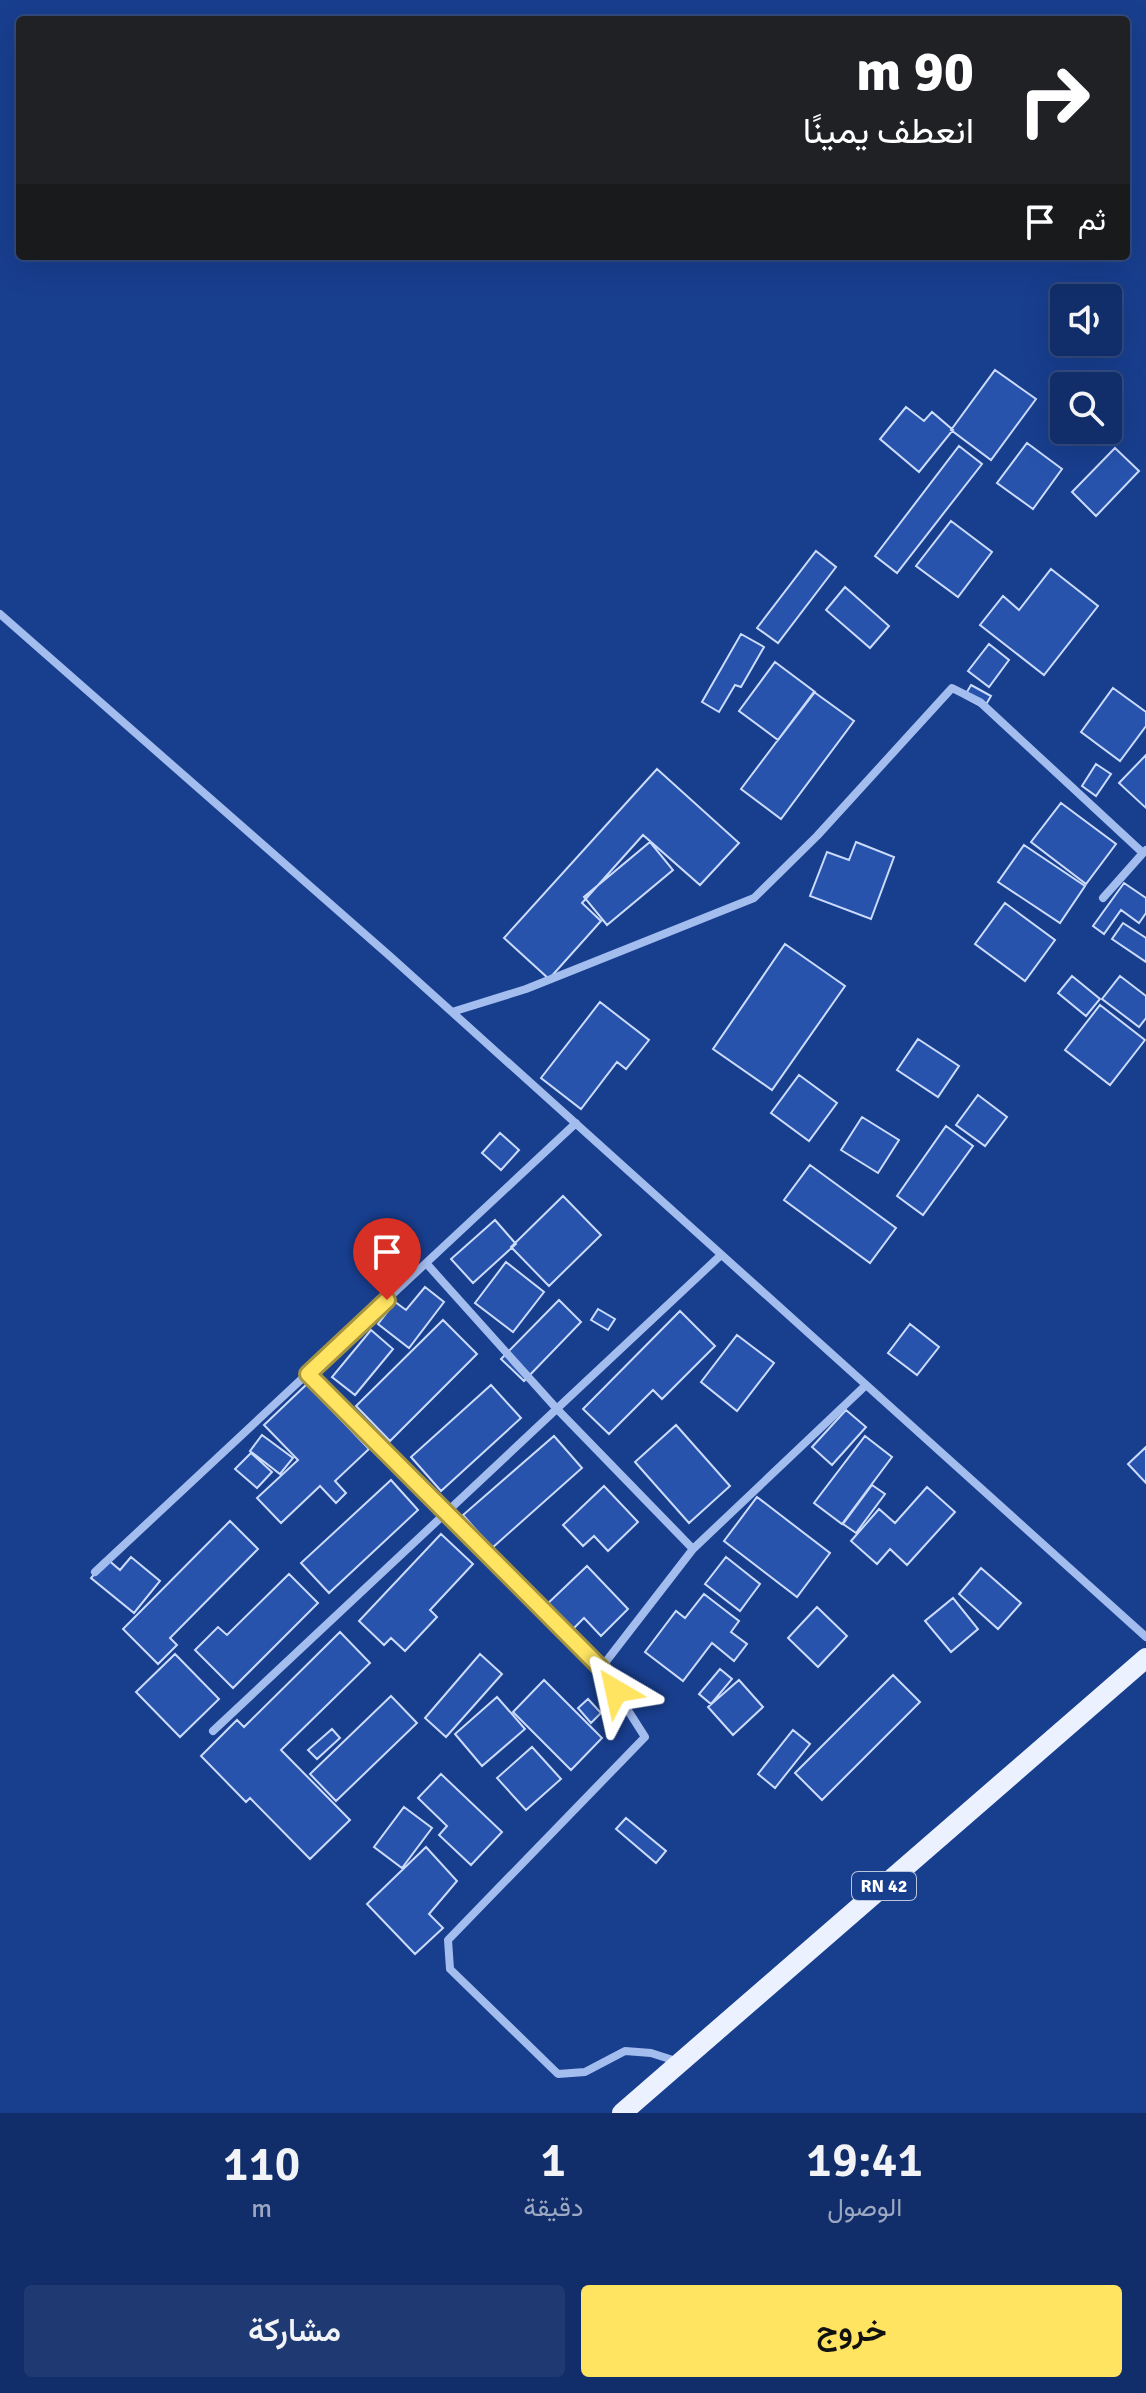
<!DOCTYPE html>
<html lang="ar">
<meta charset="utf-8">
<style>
:root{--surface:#122e6a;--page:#1f3a72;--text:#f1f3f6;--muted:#9ca8c1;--line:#314a7e;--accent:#ffe462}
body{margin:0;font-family:Signika,Vazirmatn,sans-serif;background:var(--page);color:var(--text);direction:rtl;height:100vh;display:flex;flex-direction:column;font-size:30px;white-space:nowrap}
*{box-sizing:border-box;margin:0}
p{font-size:26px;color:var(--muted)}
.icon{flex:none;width:44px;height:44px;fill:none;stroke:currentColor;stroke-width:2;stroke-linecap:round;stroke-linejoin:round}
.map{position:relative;height:2113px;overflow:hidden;direction:ltr}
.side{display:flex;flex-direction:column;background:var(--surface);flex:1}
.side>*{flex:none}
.banner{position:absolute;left:16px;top:16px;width:1114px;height:244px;border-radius:8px;box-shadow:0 8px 32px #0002,0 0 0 2px var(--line);direction:rtl;background:#202124;color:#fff;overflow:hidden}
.fabs{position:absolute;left:1050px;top:284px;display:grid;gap:16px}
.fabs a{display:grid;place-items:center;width:72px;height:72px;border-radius:8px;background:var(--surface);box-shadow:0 8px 32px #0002,0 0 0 2px var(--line);font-size:40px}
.pin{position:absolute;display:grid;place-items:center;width:68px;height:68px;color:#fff;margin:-82px -34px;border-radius:50% 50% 50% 0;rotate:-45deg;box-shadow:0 0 8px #0007}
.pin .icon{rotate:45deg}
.me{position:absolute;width:88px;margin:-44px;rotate:324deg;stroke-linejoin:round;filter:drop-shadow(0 0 6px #0008)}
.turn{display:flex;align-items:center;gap:28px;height:168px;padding:0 24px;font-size:36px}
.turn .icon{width:104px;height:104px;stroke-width:2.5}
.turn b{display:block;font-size:56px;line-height:68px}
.then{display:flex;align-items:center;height:76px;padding:0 24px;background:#0003;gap:16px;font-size:30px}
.eta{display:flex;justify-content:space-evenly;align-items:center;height:136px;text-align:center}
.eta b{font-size:48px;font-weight:600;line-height:56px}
.cta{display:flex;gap:16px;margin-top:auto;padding:16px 24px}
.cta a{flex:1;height:92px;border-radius:8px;background:var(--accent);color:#111;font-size:32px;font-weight:600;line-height:92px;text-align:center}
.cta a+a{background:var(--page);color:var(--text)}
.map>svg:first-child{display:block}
</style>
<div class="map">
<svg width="1146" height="2113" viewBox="0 0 1146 2113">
<rect width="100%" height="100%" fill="#183e8e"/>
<path fill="#2753ad" stroke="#cbdbfb" stroke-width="2" d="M995,370L1036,399L991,460L951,430Z
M906,407L924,421L932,412L953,430L919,472L880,439Z
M1027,443L1062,469L1033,509L997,483Z
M959,446L982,464L897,573L875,556Z
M1115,448L1139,471L1096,516L1072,492Z
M951,521L992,552L958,597L916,566Z
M816,551L836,567L778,643L757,628Z
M1051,569L1098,606L1044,675L980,625L1003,596L1019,610Z
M845,587L889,626L870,648L826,610Z
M741,634L764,647L741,687L735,685L719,712L702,702Z
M989,644L1009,660L989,687L968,671Z
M775,662L815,692L778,740L739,711Z
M971,685L991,696L984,708L964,697Z
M1113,688L1146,712V726L1120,761L1081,732Z
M814,692L854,721L781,819L741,789Z
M1146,755V808L1119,783Z
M1096,764L1111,774L1096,796L1082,786Z
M657,769L739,843L700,885L643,835L582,903L601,921L549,979L504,938Z
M1061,803L1116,844L1086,884L1031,842Z
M650,842L673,870L607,925L584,897Z
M856,842L894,857L871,919L810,896L827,852L849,860Z
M1024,845L1085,886L1060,923L998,882Z
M1124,883L1146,898V913L1139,923L1121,910L1104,934L1093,926Z
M1005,903L1055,940L1025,981L975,944Z
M1123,923L1146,938V962L1112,939Z
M785,944L845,986L772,1090L713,1049Z
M1072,976L1100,999L1086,1016L1058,993Z
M1120,976L1146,996V1018L1139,1027L1102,999Z
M600,1002L649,1040L626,1069L617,1062L581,1109L541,1078Z
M1100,1005L1145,1040L1110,1085L1065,1050Z
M918,1039L959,1066L938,1097L897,1070Z
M799,1075L837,1103L809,1141L771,1113Z
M978,1095L1007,1117L985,1146L956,1125Z
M862,1117L899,1140L878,1173L841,1150Z
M946,1126L973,1146L923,1215L897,1196Z
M500,1133L519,1150L501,1170L482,1153Z
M810,1165L896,1228L870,1263L784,1200Z
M563,1196L601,1235L549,1286L511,1247Z
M495,1220L516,1244L473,1283L451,1259Z
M506,1262L544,1292L513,1332L475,1303Z
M425,1287L444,1302L409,1348L378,1324L395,1302L406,1310Z
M559,1300L581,1322L524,1381L501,1359Z
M598,1309L615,1319L608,1330L591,1320Z
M680,1311L715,1346L662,1399L653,1390L609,1434L583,1409Z
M443,1320L477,1354L390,1441L356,1406Z
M910,1324L939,1347L917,1375L888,1353Z
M371,1330L393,1349L355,1395L332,1377Z
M737,1335L774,1363L737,1411L701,1382Z
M307,1384L369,1449L335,1481L346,1493L336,1503L320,1486L281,1523L257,1498L298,1460L264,1425Z
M491,1385L521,1418L441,1491L411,1457Z
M846,1410L866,1427L832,1465L812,1447Z
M676,1425L730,1486L689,1523L635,1462Z
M262,1435L293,1458L280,1474L250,1451Z
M554,1436L582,1468L492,1548L463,1515Z
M865,1436L892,1457L842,1524L814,1503Z
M1146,1447V1483L1128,1464Z
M251,1453L272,1472L257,1488L235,1469Z
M391,1480L418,1510L329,1593L301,1563Z
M872,1485L885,1494L856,1533L843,1524Z
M604,1486L638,1522L608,1551L594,1536L583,1546L563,1525Z
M927,1487L955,1512L907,1565L890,1549L877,1564L851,1541L879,1509L895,1523Z
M757,1497L830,1553L797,1597L724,1541Z
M230,1521L258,1549L170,1638L177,1645L158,1664L123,1629Z
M441,1534L473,1564L430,1610L437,1617L405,1651L391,1638L384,1645L359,1621Z
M131,1557L160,1581L134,1613L91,1578L107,1559L120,1570Z
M726,1557L760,1584L740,1611L705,1584Z
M587,1566L628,1609L601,1636L584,1618L568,1634L543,1608Z
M981,1568L1021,1603L998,1629L959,1594Z
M289,1574L318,1603L233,1688L195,1650L218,1627L227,1635Z
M704,1594L739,1621L731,1632L747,1644L734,1661L712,1643L683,1681L645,1652L676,1611L685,1618Z
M953,1598L978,1629L951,1652L925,1621Z
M817,1607L847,1636L818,1667L788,1638Z
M340,1632L370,1663L281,1750L350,1820L310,1859L250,1798L246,1802L201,1756L237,1720L244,1727Z
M175,1654L219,1699L180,1737L136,1692Z
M480,1654L502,1674L446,1737L425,1718Z
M720,1669L732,1679L711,1704L699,1694Z
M893,1675L920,1702L822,1800L795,1773Z
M544,1680L602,1738L571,1770L513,1712Z
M739,1680L763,1707L733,1735L708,1707Z
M391,1696L417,1723L336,1801L310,1774Z
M497,1697L525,1729L482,1766L455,1734Z
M588,1699L601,1713L591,1723L578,1708Z
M332,1729L340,1738L317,1759L308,1750Z
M793,1730L810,1744L775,1788L758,1774Z
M532,1747L561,1779L526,1810L497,1778Z
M441,1774L502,1832L471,1865L439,1835L447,1826L418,1798Z
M404,1807L432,1828L402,1868L374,1847Z
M626,1818L666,1851L656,1863L616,1829Z
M426,1847L457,1881L429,1914L443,1928L415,1954L367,1904Z"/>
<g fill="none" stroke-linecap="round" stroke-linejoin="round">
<path stroke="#a4bdef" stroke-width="8" d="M0,614L392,958L1146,1637
M1103,898L1143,853
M452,1012L526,989L754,898L817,836L952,688L980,702L1143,853L1146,850
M426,1263L557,1409L693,1549
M308,1374L601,1668L645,1737L448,1940L450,1969L558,2074L585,2072L625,2051L651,2053L679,2062
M95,1572L576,1123
M601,1668L693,1549L866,1385
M213,1731L721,1255"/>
<path stroke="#ecf1ff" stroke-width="20" d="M622,2113L1146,1658"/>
</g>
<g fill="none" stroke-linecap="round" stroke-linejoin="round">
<defs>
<path id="route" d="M387,1300L308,1374L601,1668L616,1691"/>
</defs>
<use href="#route" stroke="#a69440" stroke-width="20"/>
<use href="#route" stroke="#ffe462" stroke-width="14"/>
</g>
<g text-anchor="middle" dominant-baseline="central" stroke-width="8" stroke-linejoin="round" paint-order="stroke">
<rect fill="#183e8e" stroke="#bac5dd" stroke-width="2" x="852" y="1872" width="64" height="28" rx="6"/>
<g font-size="18" font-weight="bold" fill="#fff">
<text x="884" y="1886">RN 42</text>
</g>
</g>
</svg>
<div class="fabs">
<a><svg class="icon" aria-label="sound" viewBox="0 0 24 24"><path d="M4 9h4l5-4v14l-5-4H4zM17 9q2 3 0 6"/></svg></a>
<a><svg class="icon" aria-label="search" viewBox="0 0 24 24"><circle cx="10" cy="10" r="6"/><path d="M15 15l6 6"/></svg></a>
</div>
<div class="pin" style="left:387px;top:1300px;background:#d93025"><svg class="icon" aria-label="arrive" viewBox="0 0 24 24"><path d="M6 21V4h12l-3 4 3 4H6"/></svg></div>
<svg class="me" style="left:616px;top:1691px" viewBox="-20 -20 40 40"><path d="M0-17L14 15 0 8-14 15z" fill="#ffe462" stroke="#fff" stroke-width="4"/></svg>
<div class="banner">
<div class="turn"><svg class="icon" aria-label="right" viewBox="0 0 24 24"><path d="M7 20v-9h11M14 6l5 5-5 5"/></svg><div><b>90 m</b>انعطف يمينًا</div></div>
<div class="then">ثم<svg class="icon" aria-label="arrive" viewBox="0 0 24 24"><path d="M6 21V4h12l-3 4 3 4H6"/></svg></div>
</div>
</div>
<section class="side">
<div class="eta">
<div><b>19:41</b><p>الوصول</p></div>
<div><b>1</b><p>دقيقة</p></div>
<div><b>110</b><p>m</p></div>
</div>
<div class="cta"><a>خروج</a><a>مشاركة</a></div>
</section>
